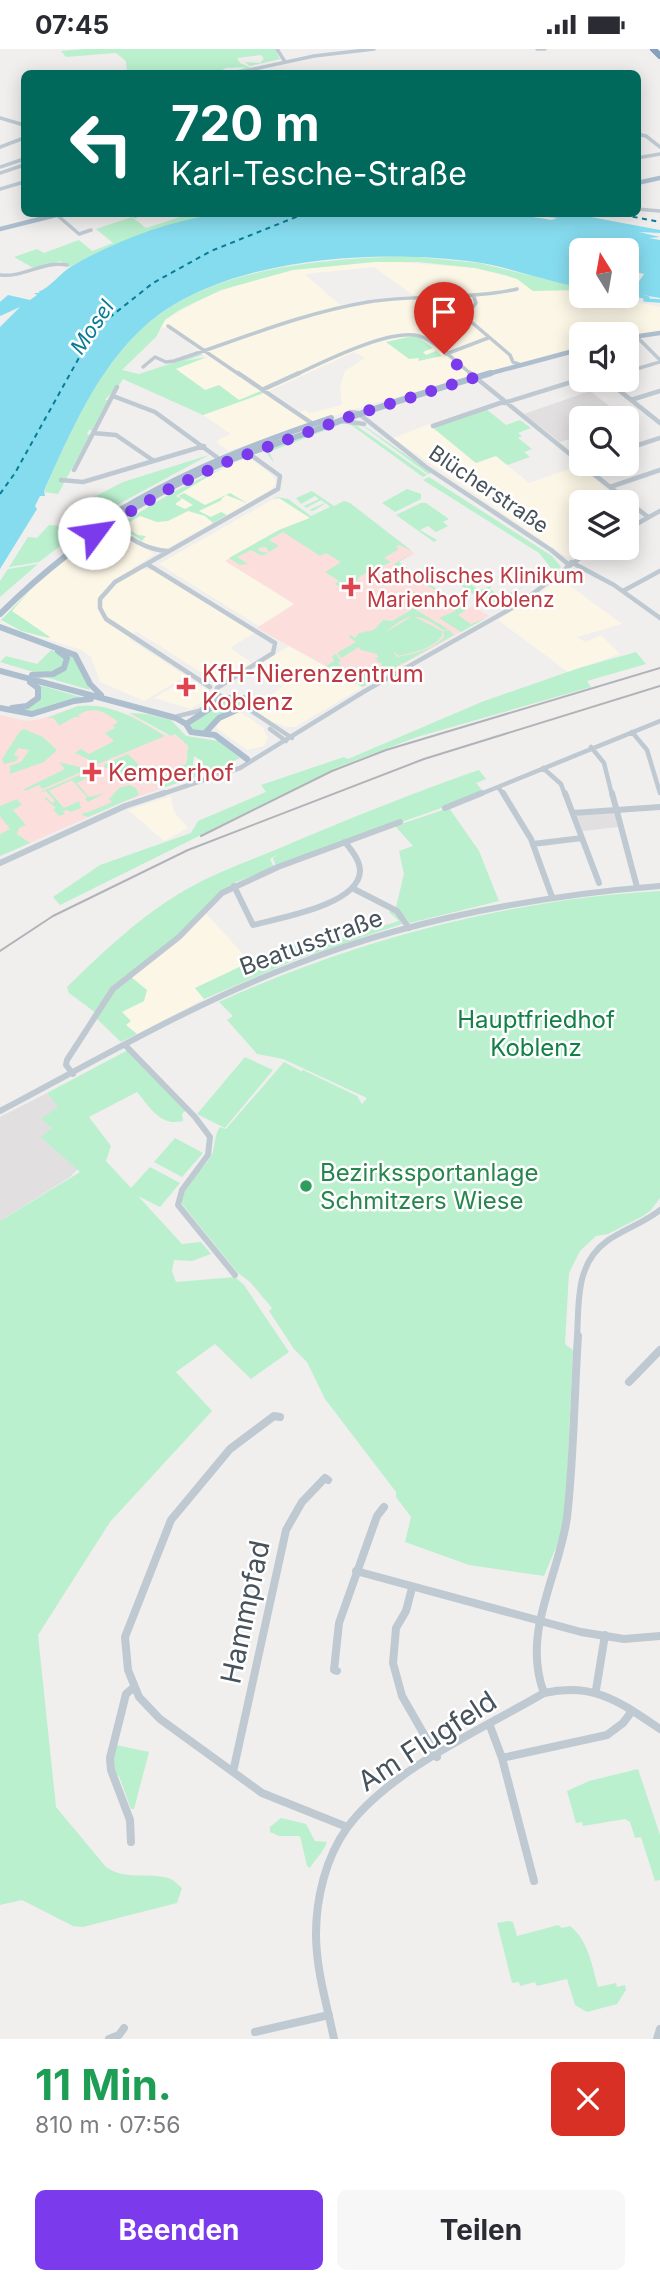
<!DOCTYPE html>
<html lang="de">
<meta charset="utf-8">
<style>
:root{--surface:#fff;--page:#f7f7f7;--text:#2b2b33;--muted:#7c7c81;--accent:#7c3aed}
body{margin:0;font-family:Inter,sans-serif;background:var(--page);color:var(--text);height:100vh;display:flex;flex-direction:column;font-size:26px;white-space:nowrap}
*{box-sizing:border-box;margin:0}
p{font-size:23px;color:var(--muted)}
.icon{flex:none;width:38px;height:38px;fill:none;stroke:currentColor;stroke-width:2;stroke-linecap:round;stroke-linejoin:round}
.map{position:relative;height:1990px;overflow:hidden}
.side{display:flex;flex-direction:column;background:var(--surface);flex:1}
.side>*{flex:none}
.banner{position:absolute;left:21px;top:21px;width:620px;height:147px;border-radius:10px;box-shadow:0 4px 18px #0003;background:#00695c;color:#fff;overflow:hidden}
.needle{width:46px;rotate:349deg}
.buttons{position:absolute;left:569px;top:189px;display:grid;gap:14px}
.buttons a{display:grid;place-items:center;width:70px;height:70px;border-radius:10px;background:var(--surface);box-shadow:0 4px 18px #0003;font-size:35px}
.pin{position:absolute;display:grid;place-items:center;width:60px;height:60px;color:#fff;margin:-72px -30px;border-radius:50% 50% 50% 0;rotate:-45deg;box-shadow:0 0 7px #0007}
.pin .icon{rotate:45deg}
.me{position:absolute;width:77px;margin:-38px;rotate:59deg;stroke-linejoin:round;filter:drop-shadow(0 0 5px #0008)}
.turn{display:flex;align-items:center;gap:24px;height:147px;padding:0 35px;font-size:32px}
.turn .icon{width:91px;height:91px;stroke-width:2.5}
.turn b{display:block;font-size:49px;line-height:60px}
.round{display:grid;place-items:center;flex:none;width:74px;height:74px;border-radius:10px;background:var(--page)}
.overview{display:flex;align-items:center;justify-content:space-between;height:119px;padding:0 35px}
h1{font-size:42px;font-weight:700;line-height:52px;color:#1e9e55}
.primary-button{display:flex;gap:14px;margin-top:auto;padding:14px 35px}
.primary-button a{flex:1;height:80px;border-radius:10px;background:var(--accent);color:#fff;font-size:28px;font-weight:700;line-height:80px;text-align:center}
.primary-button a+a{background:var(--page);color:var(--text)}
.status{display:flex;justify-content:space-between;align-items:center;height:49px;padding:0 35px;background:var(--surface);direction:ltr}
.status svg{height:19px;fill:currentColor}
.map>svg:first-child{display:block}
</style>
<div class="status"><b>07:45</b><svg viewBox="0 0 49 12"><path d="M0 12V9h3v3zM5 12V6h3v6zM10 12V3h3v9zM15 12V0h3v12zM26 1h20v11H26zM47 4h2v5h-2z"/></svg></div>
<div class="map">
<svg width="660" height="1990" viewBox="0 0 660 1990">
<rect width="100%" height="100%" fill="#f1eeee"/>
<path fill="#fcf6e6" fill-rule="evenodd" d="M385,212L475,219L517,230L533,242L581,241V247H608L660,258V282L627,287L581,285V298L354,360L229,402L221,397L216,392L231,385L203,366L238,351L205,341L175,319L206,308L170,278L159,280L165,271L203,249L242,234L293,221ZM374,218L416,248L340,256L305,225ZM354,303L365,309L345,322L340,337L342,356L310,364L305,361L300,363L269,342Z
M429,375L475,414L496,407L529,434L578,417L623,453H581V499H588L575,508L565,507L393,389Z
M249,408L273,427L276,434L271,441L164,501H156L122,480L119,474L173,443Z
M277,448L310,469L279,481L226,511L295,555L259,577L159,515Z
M112,479L154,505L132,520L153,521L254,584L230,599L252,614L218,634L136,582L129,590L186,627L144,652L100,633L91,608L82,601L21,582L2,573L3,568L33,536L73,503Z
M561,530L622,575L577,588L585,593L601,586L620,605L568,623L498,571Z
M289,597L340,624L363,638L295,678H286L266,670L250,660L283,638L254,619Z
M188,629L214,645L191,660L154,649Z
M234,663L244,665L263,679L268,689L264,697L247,701L216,679L218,673Z
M171,747L174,763L188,779L164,792L128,761Z
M204,862L250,913L195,939L204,950L137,985L126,976L130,973L121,963L143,952L130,927Z"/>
<path fill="#e2dfe0" d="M590,342L625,369H581V389L578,387L560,393L524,365Z
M614,763L618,778L583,782L577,766Z
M47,1044L95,1102L70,1128L0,1172V1068Z"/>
<path fill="#fcdfdd" d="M350,454L415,505L399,513L466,561L473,557L489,567L363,638L257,579L294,555L225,512L279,481Z
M78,657H99L133,667L166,686L174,684L188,697L183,732L123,753L0,807V666L26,672L41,670Z"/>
<path fill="#baf0ce" d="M84,0H275L280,10L250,17L245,13L260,14L264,10L261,6L237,9L240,14L251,19L229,24L246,18L226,19L216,24H127L126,12L116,4L66,8L61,2Z
M190,165L202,167L113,196L69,218L60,212L35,220L14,208L37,200L44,204L79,191L92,202L113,194L96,180L132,168L146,179Z
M407,207L479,214L578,238L575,241L533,242L517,230L505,226L475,219L418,213H374L293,221L221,241L179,261L165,271L156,288L122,321L139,325L200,305L202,306L184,312L207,308L176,320L205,341L219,336L239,351L261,342L264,344L203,366L123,330C118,339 111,344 105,351H108L92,381H89L87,385L90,386L58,445L44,443C69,385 97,320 145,277C211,218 323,210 407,207Z
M412,287L420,289L433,299L423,303L426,306L436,302L442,307L418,312L419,309L409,310L386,293Z
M486,360L506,376L520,371L531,379L518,384L522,387L518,389L532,400L524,403L530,408L507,416L496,407L476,414L432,378Z
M347,373L363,376L432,424L428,425L362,376L354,375L427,426L423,428L347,373L269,403L275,415L266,403L270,400Z
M209,406L106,462L90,450L123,433Z
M222,419L176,447L182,450L175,455L185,460L193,456L178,447L184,444L205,456L230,444L247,454L226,446L221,450L222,451L199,462L211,468L221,463L227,466L213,474L205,467L188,462L168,472L157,473L140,467L123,477L138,486L146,487L142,492L118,476L173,443Z
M429,428L552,507L561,518L551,525L546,522L551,519L539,504L423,431Z
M407,440L421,445V450L395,463L382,454Z
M312,442L334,457L344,452L350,454L412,502L399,496L396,497L399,500L384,509L391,513L360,527L357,532L343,540L335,535L339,532L325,523L341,513L326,504L320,507L283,483L269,491L279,497L269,503L266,498L258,499L259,502L268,504L262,507L251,501L237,508L248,515L240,516L229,509L279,481L310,469L279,449L274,450L277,448L288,450L311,467L330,458L326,454L313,462L309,461L325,454L321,451L306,459L304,457L319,450L315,447L301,455L296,449Z
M79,452L93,461L77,473L84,479L39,513L9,518L28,488L37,489L49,476L61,477Z
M421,454H426L449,470L443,473L448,477L436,483L428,477L420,481L437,491L434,493L396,466Z
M413,503L399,513L466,561L458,566L471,575L486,569L461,583L439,569L455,562V554L394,515Z
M38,515L0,548V532L8,520Z
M460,527L479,541L491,537L490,540L501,548L525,537L492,557L483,551L471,558L482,551L453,531L449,532Z
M31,540L12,562L50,588L48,589L21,582L1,571Z
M411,558L448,580L443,581C415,562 410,564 384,584L413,567L442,582V587C432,600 414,603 399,607L393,602L397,608C414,605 432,601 444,588L443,582L449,581L454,586L402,615L393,610L401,615L362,638L326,617L334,612L332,607L336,605L341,612L338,614L355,628L370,620L381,618L382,614L375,612L379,611L375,610L378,608L377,605L361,601L359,598L341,609L337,604L356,593L349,588L350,586L355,589L359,584L374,581L383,571L392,572L411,561Z
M51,601L62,606L65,612L58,621L37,624L0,613L6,607L37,615Z
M64,603L75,609L90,641L45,628L67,619L69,610Z
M636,603L646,615L587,632L591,638L417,688L338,718L60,856L53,848L100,816L191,784L198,772L266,743L261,736L344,708L348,710L484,652L579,619Z
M39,636L84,649L36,662L15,661L41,649Z
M241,650L242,656L204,682L191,681L190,674L226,651Z
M78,657C110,653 139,671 165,687L98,715L75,704L81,700L89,705L114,692L105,684L115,679L113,676L118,673C103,662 95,657 78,666L80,668H75L60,676L61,678L53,669H47Z
M129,664L146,665L171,671L186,687L219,692L240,709L213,722L199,715L202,712L194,707L193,716H195L202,726L162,739L141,733L157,738L179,729L173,719L186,715L188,697L175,685L171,687Z
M24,680L43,688L57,701L44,713L10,725V717L21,713L29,701L18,699L14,706L19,708L16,712L4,715L2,710L20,682Z
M128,705L150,727L136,731L104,718L105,715Z
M59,713L95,722L87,726L83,722L43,740L39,736L25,742L24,740L65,720Z
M479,721L486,730L476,734L482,741L447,757L276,817L273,809L280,804L270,810L274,818L234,834L173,892L125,927L113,938L96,964L69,944L67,938C104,902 143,865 187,840C217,823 249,812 280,799C346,771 412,744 479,721Z
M82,725L87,729L77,734L89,748L105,744L88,753L85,750L87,748L72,731L49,742L64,759L79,752L81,759L70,763L68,761L63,762L65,765L59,767L53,760L56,759L44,749L46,748L52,754L55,752L46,742L38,744Z
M129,736L136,739L139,746L88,768L82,766L84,763L86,764L112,753L109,750L119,739Z
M17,750L22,756L13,761L26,776L19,779L17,785L30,794L0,807V785L10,780L0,767V757Z
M449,759L479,802L499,852L410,874L396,858L404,825L399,802L413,797L395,777Z
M660,842V1149L651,1161L643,1167L608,1185L596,1187L580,1202L569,1224L565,1295L573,1301L566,1451L560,1489L544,1527L469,1516L405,1493L411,1468L396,1448V1443L325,1350L307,1313L294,1300L269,1262L272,1259L250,1233L237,1223L182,1155C180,1134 200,1125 210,1109C216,1100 213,1088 220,1078L226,1080L284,1013L301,1022L299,1024L303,1021L357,1047L362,1055L367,1049L283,1010L257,1005L227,971L233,967L219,953C355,891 511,850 660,842Z
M391,861L397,864L402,875L295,911L204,950L195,939L250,913L257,920L289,906L285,899L323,887L329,893L399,872L389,863Z
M130,927L147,941L144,952L122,963L131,972L126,976L137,985L121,993L97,970L115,941Z
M128,1001L187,1060L182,1065L183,1072C160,1078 150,1058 137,1043L89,1068L111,1097L106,1112L131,1139L150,1118L180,1134L160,1158L138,1147L182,1195L201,1193L211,1205L192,1212L174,1211L172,1222L176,1233L235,1228L244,1236L289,1303L251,1330L215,1295L176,1323L212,1362L110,1473L38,1586L56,1758L106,1818C126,1832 147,1823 168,1829C173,1830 178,1836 182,1839L177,1854L83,1878L73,1877L22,1851L0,1856V1172L80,1123L41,1088L52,1079L41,1070L58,1058L47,1044Z
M245,1008L273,1021L225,1079L197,1065Z
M175,1089L203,1104L182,1128L154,1113Z
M116,1696L149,1703L134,1760H131L119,1727L116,1726L113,1709Z
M638,1720L660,1786V1831L655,1832L641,1788L635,1789L630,1773L625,1770L583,1777L582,1773L576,1774L567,1742L589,1732Z
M281,1769L306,1775L315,1792L327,1793C323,1804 316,1809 310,1819L307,1817L300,1787H279L270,1783V1778Z
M508,1872L513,1873L517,1887L558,1876L562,1879L570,1877C588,1891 592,1916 598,1938L616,1934L617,1938L625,1936L626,1941L617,1955L587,1963L575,1956L567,1930L537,1937L535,1933L520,1937L519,1933L512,1934L497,1874Z"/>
<path fill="#86dcef" d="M513,165L552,171L557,169L525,165H575L660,181V184L639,183L660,188L649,189L660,191V249L631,244L644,225L627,221L626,201H581V238C544,232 514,219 475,213C377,199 222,208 145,277C97,320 70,384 44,442L45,447H40L35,457L37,460L0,520V278L20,258L0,267V253L8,246L30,251L37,246L34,244H40L38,243C50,239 60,224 72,217C115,192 166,173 216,165Z"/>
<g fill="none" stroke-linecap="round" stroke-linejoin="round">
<path stroke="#86dcef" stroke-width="3.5" d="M632,245L648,249
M645,251L660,252"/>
<path stroke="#087c96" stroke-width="2" stroke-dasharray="5 4.5" stroke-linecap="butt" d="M614,164L660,173
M0,445L15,424L95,280L153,234L211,202L306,164"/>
<defs>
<path id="highway" d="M653,0L660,7"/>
</defs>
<use href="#highway" stroke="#6f8dab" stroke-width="6"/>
<path stroke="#bec9d1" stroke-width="3.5" d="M277,0L285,13
M537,0H545
M236,24L314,7L374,0
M0,69L24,76
M637,85L646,87L660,98
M0,98L24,89
M637,109L660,105
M0,118L24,110
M0,124L24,116
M0,140L24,133
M637,160L660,162
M57,166L79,185L91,181
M135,167L144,164
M0,226C24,229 44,211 67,216
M474,248L476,254L469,263V271L510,306L513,313L521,316
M168,277L240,326
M636,287L660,311
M571,303L581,311
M446,305L488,289
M143,318L155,308L166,313L174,312C238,291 302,264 368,253C418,245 468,251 517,240
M626,323L660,313
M295,326C323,313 390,279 419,287C434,291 459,315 472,326"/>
<path stroke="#bec9d1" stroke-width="4.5" d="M238,324L313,375
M470,324L581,414
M606,331L660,374
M264,340L299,324
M113,347L155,363L218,409
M631,351L660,342
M504,354L581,330
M350,363L358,364L426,418L551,501L568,515L566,521
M342,372L364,375
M433,377L503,353
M93,384L116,386L154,412
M626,400L660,389
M581,415L648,468
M74,421L117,338
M61,431L83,433L204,397
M610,438L660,421
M113,472C124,489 148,501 168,502
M626,481L660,462
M571,513L614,536L660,569
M147,515L275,594L273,604L217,639L216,643L224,650
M623,542L660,522
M210,638L106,570L100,559V550L115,533L278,440L280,427L248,404
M244,657L292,689
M178,667L199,662L217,650V644
M270,680L286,692
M632,683L647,701L660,744
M591,698L604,714L612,746
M543,719L561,735L565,746
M498,738L660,672
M159,746L240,719L365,642L519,555L580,509L599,499
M478,746L498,738L504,746"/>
<path stroke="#bec9d1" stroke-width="6" d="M503,744L531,790L552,848
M565,744L599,834
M612,744L637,838
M445,759L482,744
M573,764L660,758
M533,795L582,789
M0,814L125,757L164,744
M234,837L253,876C279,869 359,856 360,822C360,811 351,801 345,793
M354,840L397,862L409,879
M126,997L195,1068L210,1088L208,1106L182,1141L178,1156L235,1226
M73,1025L66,1016L67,1011L113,940L179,888L222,844L278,818L400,773
M0,1062C97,1011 192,955 294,916C411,870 535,847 660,837
M577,1289C579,1254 575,1215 607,1192C624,1180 644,1174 660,1161"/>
<path stroke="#bec9d1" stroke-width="8" d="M629,1333L660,1301
M280,1368L274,1367L230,1400L171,1471L125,1588L128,1621L139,1648L160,1670L262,1744L347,1778
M356,1522L581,1583L624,1590L660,1587
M412,1539L406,1562L396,1579L393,1614L402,1647L437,1708
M337,1622L334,1621L339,1574L377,1467L384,1458
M596,1641L605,1586
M544,1644C521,1583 559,1528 567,1468C574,1408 574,1347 578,1287
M490,1677L502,1709L534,1832
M502,1709L607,1686L623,1674L632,1662
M233,1723L286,1481L302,1453L325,1429L328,1431
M131,1793L130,1771L111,1721L110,1709L126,1645L134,1638
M255,1983L329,1966
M109,1990L119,1986L124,1979
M334,1990C327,1956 316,1921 316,1885C316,1849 326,1808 347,1779C388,1722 484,1679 544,1644C594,1633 620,1653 660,1680
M657,1990L660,1980"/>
<path stroke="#adbece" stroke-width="4.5" d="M637,134L660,129
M0,180L64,164
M626,289L660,284
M484,326L581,300"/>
<path stroke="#adbece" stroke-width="6" d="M78,488C156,434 241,399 331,369
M0,565C66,500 142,447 228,412C253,402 279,394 304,385C365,362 427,342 491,324
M0,578L75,606L90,635L101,646
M0,622L176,669L186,675L191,683L215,686L247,710
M32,626L53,625L64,619L67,609L58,602
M0,659L32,665L74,652L91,650
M12,659L27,657L38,649V639L30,633
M186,675L226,649H243V658L219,669L205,684"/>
<use href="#highway" stroke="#84a2bf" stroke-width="5"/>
<path stroke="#b0b4b9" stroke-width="2" d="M201,787L332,722L386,701L660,619
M0,902L53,867L188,801L424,710L660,637"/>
</g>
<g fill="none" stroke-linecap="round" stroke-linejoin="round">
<path stroke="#7c3aed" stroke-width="12" stroke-dasharray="0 21.6" d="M94,484L167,441L224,414L354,366L473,329L444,305"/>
</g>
<g fill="#e0444e" stroke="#fff" stroke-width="2.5">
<path d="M347.5 527.5h7v7h7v7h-7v7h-7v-7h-7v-7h7z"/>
<path d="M182.5 627.5h7v7h7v7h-7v7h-7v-7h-7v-7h7z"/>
<path d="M88.5 712.5h7v7h7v7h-7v7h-7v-7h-7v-7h7z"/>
</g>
<circle fill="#2e9e5b" stroke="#fff" stroke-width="2.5" cx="306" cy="1137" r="7"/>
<g text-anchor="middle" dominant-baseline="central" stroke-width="5" stroke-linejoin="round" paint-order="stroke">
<g font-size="21" font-style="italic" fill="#087c96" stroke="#fff">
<text transform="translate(92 278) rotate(-56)">Mosel</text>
</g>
<g font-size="21" fill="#46525c" stroke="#fff">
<text transform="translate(489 440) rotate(34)">Blücherstraße</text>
</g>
<g font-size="21" fill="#be3a42" stroke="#fff" text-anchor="start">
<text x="367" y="526">Katholisches Klinikum<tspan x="367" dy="24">Marienhof Koblenz</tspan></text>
</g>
<g font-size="24" fill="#be3a42" stroke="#fff" text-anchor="start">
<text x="202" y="624">KfH-Nierenzentrum<tspan x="202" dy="28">Koblenz</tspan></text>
<text x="108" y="723">Kemperhof</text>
</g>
<g font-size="24" fill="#46525c" stroke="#fff">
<text transform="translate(311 893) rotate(-20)">Beatusstraße</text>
</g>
<g font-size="24" fill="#138047" stroke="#fff">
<text x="536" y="970">Hauptfriedhof<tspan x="536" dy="28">Koblenz</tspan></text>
</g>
<g font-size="24" fill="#27864d" stroke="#fff" text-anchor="start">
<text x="320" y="1123">Bezirkssportanlage<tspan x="320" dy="28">Schmitzers Wiese</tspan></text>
</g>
<g font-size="28" fill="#46525c" stroke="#fff">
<text transform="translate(245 1563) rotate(-78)">Hammpfad</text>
<text transform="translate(427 1692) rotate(-33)">Am Flugfeld</text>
</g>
</g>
</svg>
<div class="buttons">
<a><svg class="needle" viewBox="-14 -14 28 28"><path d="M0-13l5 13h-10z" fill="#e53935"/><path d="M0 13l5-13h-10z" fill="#7c7c81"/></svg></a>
<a><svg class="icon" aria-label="sound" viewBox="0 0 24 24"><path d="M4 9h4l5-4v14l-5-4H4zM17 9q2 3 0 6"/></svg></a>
<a><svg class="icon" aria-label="search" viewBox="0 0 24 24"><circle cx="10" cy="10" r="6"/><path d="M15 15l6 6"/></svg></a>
<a><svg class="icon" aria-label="layers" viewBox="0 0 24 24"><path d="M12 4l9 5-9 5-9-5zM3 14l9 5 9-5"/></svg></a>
</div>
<div class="pin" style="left:444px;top:305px;background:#d93025"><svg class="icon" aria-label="arrive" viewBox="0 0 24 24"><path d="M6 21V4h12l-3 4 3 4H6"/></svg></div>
<svg class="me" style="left:94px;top:484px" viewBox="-20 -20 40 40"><circle r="19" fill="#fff"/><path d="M0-13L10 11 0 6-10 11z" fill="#7c3aed"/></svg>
<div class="banner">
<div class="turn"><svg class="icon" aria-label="left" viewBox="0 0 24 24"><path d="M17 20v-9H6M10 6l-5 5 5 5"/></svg><div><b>720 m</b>Karl-Tesche-Straße</div></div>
</div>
</div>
<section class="side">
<div class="overview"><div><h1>11 Min.</h1><p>810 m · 07:56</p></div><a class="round" style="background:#d93025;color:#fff"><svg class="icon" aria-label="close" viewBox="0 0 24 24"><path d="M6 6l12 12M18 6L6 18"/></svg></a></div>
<div class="primary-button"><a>Beenden</a><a>Teilen</a></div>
</section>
